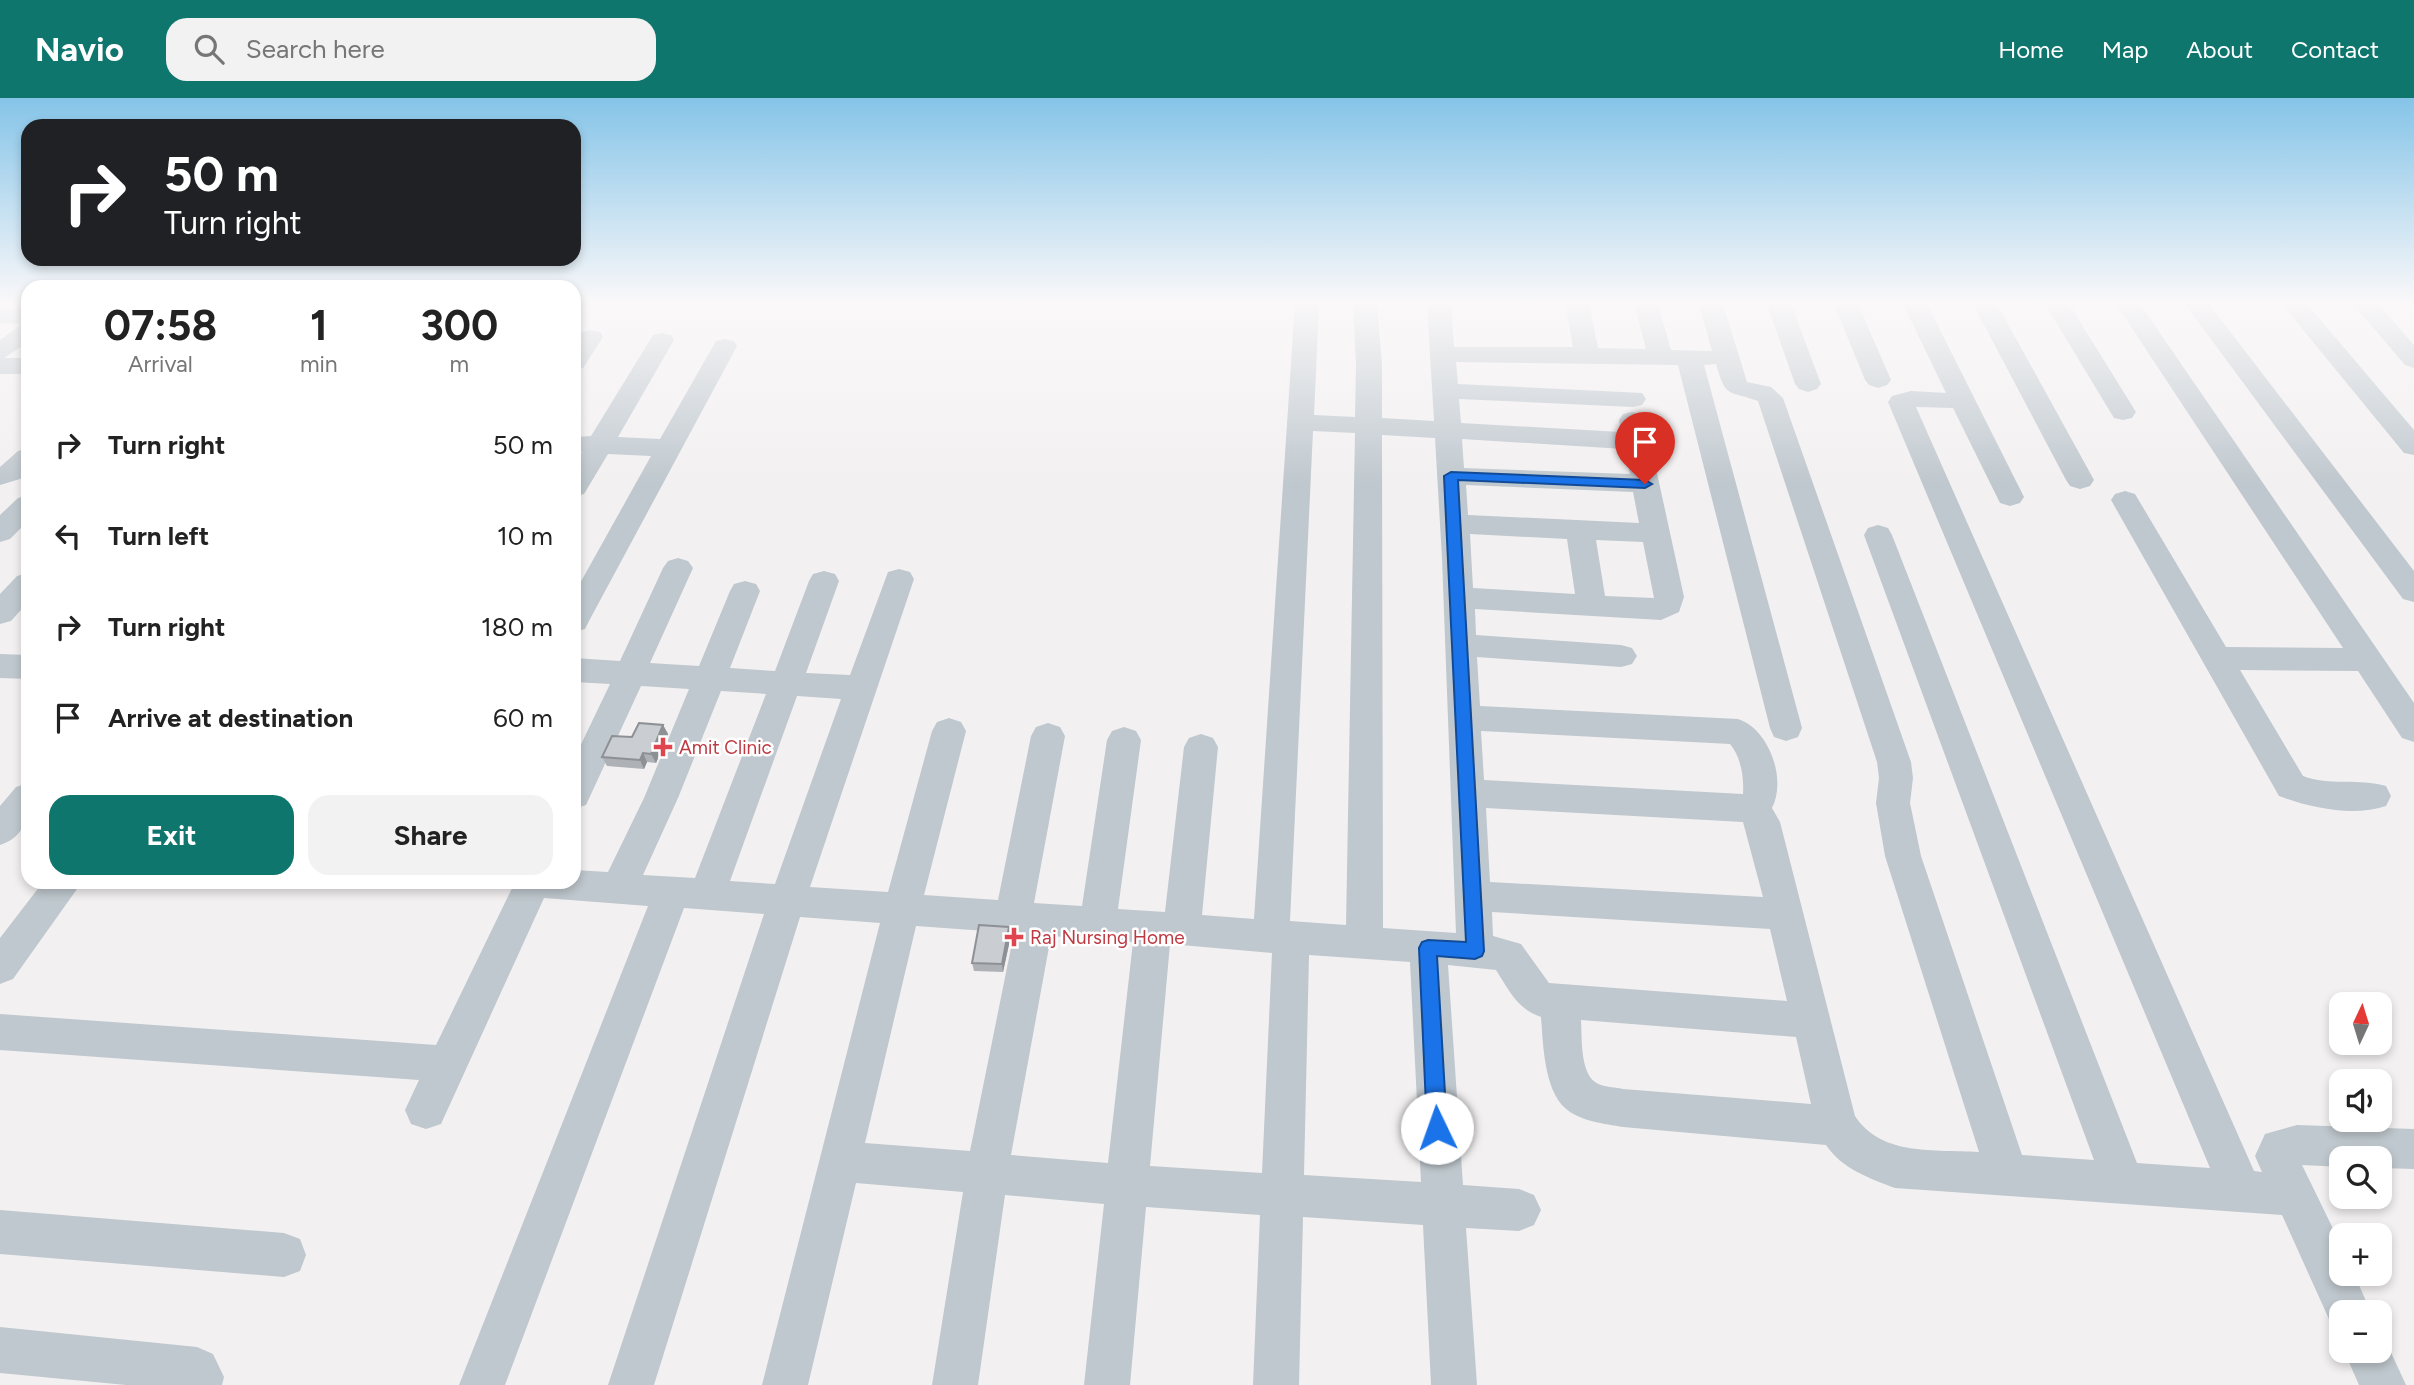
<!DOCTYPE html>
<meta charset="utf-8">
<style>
:root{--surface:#fff;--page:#f2f2f2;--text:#222;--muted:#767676;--accent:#0f766e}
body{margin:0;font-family:Figtree,sans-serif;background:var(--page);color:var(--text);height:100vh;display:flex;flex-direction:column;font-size:26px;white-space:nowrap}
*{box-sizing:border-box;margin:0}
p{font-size:23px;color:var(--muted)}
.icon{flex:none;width:38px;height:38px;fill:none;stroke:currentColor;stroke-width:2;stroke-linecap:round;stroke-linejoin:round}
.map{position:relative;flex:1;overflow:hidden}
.side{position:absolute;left:21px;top:182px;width:560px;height:609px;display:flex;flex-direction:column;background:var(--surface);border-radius:21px;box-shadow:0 4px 10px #0003}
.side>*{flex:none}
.top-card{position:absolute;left:21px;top:21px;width:560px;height:147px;border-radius:21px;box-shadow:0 4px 10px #0003;background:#202124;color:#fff;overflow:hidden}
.needle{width:46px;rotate:4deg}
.buttons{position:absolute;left:2329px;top:894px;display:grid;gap:14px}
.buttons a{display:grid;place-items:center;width:63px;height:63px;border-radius:14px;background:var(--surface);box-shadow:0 4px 10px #0003;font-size:35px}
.pin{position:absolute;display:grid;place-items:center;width:60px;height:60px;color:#fff;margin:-72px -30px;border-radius:50% 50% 50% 0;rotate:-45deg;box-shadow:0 0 7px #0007}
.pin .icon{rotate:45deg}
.me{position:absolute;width:77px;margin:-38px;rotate:357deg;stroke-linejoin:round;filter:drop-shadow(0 0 5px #0008)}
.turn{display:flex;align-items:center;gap:24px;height:147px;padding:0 28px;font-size:32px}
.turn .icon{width:91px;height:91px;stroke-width:2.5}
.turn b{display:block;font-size:49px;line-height:60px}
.eta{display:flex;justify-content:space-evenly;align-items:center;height:119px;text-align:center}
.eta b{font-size:42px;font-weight:700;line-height:49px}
.button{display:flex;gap:14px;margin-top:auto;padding:14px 28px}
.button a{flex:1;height:80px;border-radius:21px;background:var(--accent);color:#fff;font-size:28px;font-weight:700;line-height:80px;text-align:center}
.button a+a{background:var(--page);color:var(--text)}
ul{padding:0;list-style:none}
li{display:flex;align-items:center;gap:21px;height:91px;padding:0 28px}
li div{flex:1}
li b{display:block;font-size:26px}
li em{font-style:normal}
header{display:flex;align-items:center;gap:42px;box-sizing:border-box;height:98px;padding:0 35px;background:var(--accent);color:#fff}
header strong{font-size:33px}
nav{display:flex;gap:38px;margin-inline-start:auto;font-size:24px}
.search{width:490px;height:63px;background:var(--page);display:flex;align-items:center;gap:18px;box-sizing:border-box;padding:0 24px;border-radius:21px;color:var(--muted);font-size:26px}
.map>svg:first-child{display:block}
</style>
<header>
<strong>Navio</strong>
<div class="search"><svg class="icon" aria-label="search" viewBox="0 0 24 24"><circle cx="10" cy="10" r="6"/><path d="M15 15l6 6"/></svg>Search here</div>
<nav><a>Home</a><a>Map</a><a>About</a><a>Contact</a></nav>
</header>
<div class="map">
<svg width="2414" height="1287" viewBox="0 0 2414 1287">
<rect width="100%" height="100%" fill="#f3f0f1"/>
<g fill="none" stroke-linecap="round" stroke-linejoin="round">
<path fill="#bfc8ce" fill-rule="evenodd" d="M1295,206H1319L1314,317L1355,319L1356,266L1353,206H1377L1382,266V320L1434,323L1427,206H1451L1454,249H1573L1565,206H1589L1598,250L1646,251L1634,206H1658L1671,252L1712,253L1699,206H1723L1747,284L1771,289L1783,300L1911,664L1913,680L1910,705L1921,758L2022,1057L2094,1062L1864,437L1868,430L1878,427L1888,430L1892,437L2137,1065L2210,1070L1888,304L1892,298L1911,293L1946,295L1903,206H1927L2024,399L2020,405L2010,408L2000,405L1953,310L1916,309L2254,1073L2262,1074L2255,1058L2265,1036L2297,1027L2414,1031V1071L2380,1070V1060H2342V1069L2302,1067L2342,1149V1176H2354L2371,1214H2342V1234L2333,1230L2282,1117L1895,1090C1869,1080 1842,1071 1826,1047L1623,1029C1605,1026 1579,1023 1565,1010C1544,991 1543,945 1541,919C1517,911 1509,892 1496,872L1448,867L1463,1087L1519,1091L1534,1097L1541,1112L1534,1127L1519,1133L1466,1130L1477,1287H1431L1423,1127L1303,1119L1299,1287H1253L1260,1117L1146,1109L1130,1287H1084L1104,1106L1005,1097L978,1287H932L963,1094L856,1085L808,1287H762L880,825L800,819L654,1287H608L764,816L684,810L505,1287H459L648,808L544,800L441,1026L426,1031L411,1026L405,1012L419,982L0,952V916L436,947L515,784H574V772L608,774L644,700L689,591L641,588L586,707L574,711V661L610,586L574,584V560L620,563L663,470L668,463L678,460L688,463L693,470L650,565L699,568L730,493L734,486L745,483L756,486L760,493L730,570L775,573L809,483L813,476L824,473L835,476L839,483L806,575L850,577L888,474L899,471L910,474L914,481L810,789L888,794L932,633L937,624L949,620L961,624L966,633L924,797L998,802L1031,638L1036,629L1048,625L1060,629L1065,638L1034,805L1082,808L1107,642L1112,633L1124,629L1136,633L1141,642L1118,811L1165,814L1184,649L1189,640L1201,636L1213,640L1218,649L1202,817L1254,821ZM1456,264L1678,267L1770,630L1774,639L1786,643L1798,639L1802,630L1704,267L1716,266C1726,301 1728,292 1758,303L1877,664L1879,680L1876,705L1885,758L1979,1054C1935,1051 1882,1059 1855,1018L1780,724L1772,710C1787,681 1769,631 1738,621L1480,608L1477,559L1621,569L1632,566L1637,558L1632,550L1621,547L1476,537L1475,511L1661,522L1679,514L1684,499L1650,343L1641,316L1632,314L1623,316L1619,322L1621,334L1461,325L1459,301L1633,309L1642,307L1646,301L1642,295L1458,286ZM1313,333L1355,335L1346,827L1290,823ZM1382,337L1435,340L1442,460L1456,835L1383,830ZM1462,341L1624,351L1630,376L1464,370ZM1466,387L1633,394L1639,425L1468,417ZM1470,436L1567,441L1575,496L1473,490ZM1596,442L1643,444L1654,500L1605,498ZM721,593L766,596L695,780L643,777L678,700ZM797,598L841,601L775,786L730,783ZM1481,633L1730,646C1741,659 1744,679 1743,696L1484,682ZM1486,710L1743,724L1763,799L1490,784ZM1492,814L1770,831L1787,903L1549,885L1521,846L1493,838ZM916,828L1014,835L970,1053L865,1045ZM1051,838L1133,844L1108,1065L1011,1057ZM1170,846L1272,855L1262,1075L1150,1068ZM1309,857L1410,864L1421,1084L1304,1077ZM1581,922L1796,939L1811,1006L1623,991C1614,989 1602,989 1595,984C1580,973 1582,939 1581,922Z
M1767,206H1791L1821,286L1817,291L1808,294L1799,291L1795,286Z
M1834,206H1858L1891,282L1887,287L1878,290L1869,287L1865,282Z
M1973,206H1997L2094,382L2090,388L2080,391L2070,388L2066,382Z
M2045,206H2069L2136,314L2132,320L2123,322L2114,320Z
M2116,206H2140L2414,605V644L2402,640L2358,573L2240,572L2303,678C2329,688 2359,680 2386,688L2391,698L2386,708C2353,719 2311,710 2279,698L2111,402L2115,396L2125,393L2135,396L2226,549L2343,550Z
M2185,206H2209L2414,473V504L2403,501Z
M2282,206H2307L2414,332V357L2404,355Z
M2353,206H2378L2414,247V270L2405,267Z
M0,211L28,212V244L4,260H28V276H0V242L22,226L0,225Z
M591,232L600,234L603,239L583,270L574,273V246L582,234Z
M662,235L671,237L674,242L618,339L660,341L716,243L725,241L734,243L737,248L589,523L585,531L574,534V496L651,358L608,356L584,396L574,399V367L582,354L574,353V339L591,338L650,242L653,237Z
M28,350V374L20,381L0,387V369L18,353Z
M28,397V423L10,441L0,444V417L18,400Z
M28,475V504L11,523L0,526V496L17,478Z
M0,556L28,557V581L0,580Z
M28,685C28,713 30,737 0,747V708L16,689Z
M43,784H82L13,881L0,886V840Z
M0,1112L284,1135L300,1141L306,1157L300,1173L284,1179L0,1156Z
M0,1229L197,1249L213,1256L224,1279L222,1287H126L0,1275Z
M2380,1235L2383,1237L2406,1287H2359L2344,1253H2380Z"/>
</g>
<path fill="#aeb1b5" d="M663,627L668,636L656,665L647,664L644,671L607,668L602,659L632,639Z
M1009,829L1011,837L1003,874L974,873L972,865Z"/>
<path fill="#8d9094" d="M663,627L668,636L656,665L651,656Z
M643,655L647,664L644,671L640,662Z
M1009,829L1011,837L1003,874L1002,866Z"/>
<path fill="#caced3" stroke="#8d9094" stroke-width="2" d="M639,625L663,627L651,656L643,655L640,662L602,659L612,638L632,639Z
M979,827L1009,829L1002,866L972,865Z"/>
<linearGradient id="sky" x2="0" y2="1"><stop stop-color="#85c4e8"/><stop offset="0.53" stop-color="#faf8f9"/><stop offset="1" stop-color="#faf8f9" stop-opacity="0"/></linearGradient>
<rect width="2414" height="386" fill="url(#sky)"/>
<path fill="#1a73e8" stroke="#114b97" stroke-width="2" d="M1451,374L1645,382L1652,386L1645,390L1458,382L1484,853L1482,858L1475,861L1437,858L1447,1030L1444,1037L1437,1040L1430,1037L1427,1030L1419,850L1422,844L1428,842L1466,844L1444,378Z"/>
<g fill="#e0444e" stroke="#fff" stroke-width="2.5">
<path d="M659.5 638.5h7v7h7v7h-7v7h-7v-7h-7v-7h7z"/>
<path d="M1010.5 828.5h7v7h7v7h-7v7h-7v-7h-7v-7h7z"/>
</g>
<g text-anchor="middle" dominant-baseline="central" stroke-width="5" stroke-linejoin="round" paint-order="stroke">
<g font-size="19" fill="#be3a42" stroke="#fff" text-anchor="start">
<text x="679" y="649">Amit Clinic</text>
<text x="1030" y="839">Raj Nursing Home</text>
</g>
</g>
</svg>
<div class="buttons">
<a><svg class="needle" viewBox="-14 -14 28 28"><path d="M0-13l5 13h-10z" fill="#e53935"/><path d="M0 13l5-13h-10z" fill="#767676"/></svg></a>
<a><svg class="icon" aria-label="sound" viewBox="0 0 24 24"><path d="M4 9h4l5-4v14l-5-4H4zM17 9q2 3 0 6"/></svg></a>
<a><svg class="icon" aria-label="search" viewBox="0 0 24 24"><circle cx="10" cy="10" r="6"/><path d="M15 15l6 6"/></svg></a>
<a>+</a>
<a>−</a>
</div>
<div class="pin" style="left:1645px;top:386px;background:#d93025"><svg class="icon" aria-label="arrive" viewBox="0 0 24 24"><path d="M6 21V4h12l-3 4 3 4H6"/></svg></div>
<svg class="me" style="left:1437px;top:1030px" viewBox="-20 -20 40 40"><circle r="19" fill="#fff"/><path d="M0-13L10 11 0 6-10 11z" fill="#1a73e8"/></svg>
<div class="top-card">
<div class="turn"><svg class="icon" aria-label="right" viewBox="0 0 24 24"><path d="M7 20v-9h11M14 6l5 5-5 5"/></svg><div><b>50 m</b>Turn right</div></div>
</div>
<section class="side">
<div class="eta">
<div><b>07:58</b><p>Arrival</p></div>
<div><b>1</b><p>min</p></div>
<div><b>300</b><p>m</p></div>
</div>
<ul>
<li><svg class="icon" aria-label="right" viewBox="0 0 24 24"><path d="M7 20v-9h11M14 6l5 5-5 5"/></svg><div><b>Turn right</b></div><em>50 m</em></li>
<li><svg class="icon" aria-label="left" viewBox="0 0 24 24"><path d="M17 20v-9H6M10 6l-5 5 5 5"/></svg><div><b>Turn left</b></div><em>10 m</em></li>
<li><svg class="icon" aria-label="right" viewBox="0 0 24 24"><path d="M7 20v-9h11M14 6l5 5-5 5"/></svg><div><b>Turn right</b></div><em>180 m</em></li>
<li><svg class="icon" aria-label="arrive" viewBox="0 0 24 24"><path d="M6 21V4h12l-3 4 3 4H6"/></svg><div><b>Arrive at destination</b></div><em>60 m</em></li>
</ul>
<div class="button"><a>Exit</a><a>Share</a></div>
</section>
</div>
